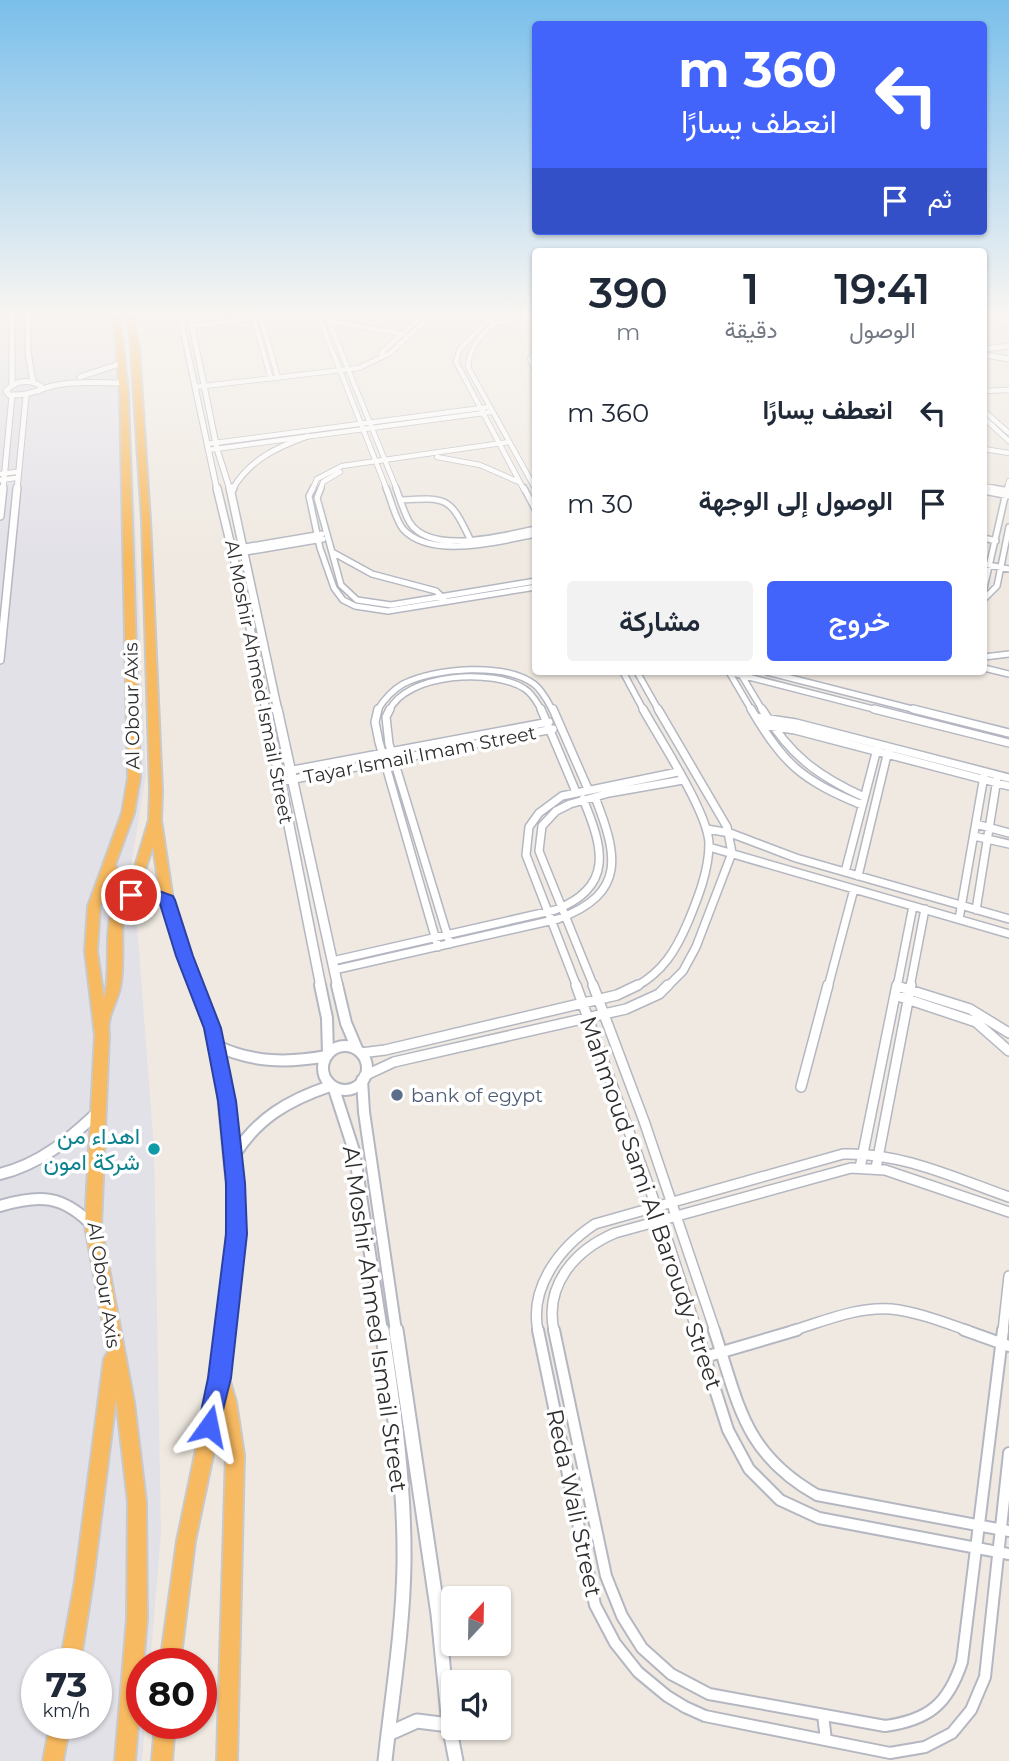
<!DOCTYPE html>
<html lang="ar">
<meta charset="utf-8">
<style>
:root{--surface:#fff;--page:#f2f2f3;--text:#1f2937;--muted:#747a83;--accent:#4264fb}
body{margin:0;font-family:Montserrat,Vazirmatn,sans-serif;background:var(--page);color:var(--text);direction:rtl;height:100vh;display:flex;flex-direction:column;font-size:26px;white-space:nowrap}
*{box-sizing:border-box;margin:0}
p{font-size:23px;color:var(--muted)}
.icon{flex:none;width:38px;height:38px;fill:none;stroke:currentColor;stroke-width:2;stroke-linecap:round;stroke-linejoin:round}
.map{position:relative;flex:1;overflow:hidden;direction:ltr}
.drawer{position:absolute;left:532px;top:248px;width:455px;height:427px;display:flex;flex-direction:column;background:var(--surface);border-radius:7px;box-shadow:0 2px 5px #0004;direction:rtl}
.drawer>*{flex:none}
.hud{position:absolute;left:532px;top:21px;width:455px;height:214px;border-radius:7px;box-shadow:0 2px 5px #0004;direction:rtl;background:#4264fb;color:#fff;overflow:hidden}
.needle{width:46px;rotate:22deg}
.controls{position:absolute;left:441px;top:1586px;display:grid;gap:14px}
.controls a{display:grid;place-items:center;width:70px;height:70px;border-radius:7px;background:var(--surface);box-shadow:0 2px 5px #0004;font-size:35px}
.speed{position:absolute;left:21px;top:1648px;display:flex;gap:14px;font-size:35px;font-weight:700;text-align:center}
.speed>*{display:grid;place-content:center;width:91px;height:91px;border-radius:50%;background:var(--surface);box-shadow:0 2px 5px #0004;line-height:1}
.speed small{font-size:18px;font-weight:400}
.speed .limit{border:10px solid #d22;background:#fff;color:#111}
.pin{position:absolute;display:grid;place-items:center;width:60px;height:60px;color:#fff;margin:-30px;border:4px solid #fff;border-radius:50%;box-shadow:0 2px 7px #0007}
.me{position:absolute;width:77px;margin:-38px;rotate:12deg;stroke-linejoin:round;filter:drop-shadow(0 0 5px #0008)}
.turn{display:flex;align-items:center;gap:24px;height:147px;padding:0 35px;font-size:32px}
.turn .icon{width:91px;height:91px;stroke-width:2.5}
.turn b{display:block;font-size:49px;line-height:60px}
.then{display:flex;align-items:center;height:66px;padding:0 35px;background:#0003;gap:14px;font-size:26px}
.eta{display:flex;justify-content:space-evenly;align-items:center;height:119px;text-align:center}
.eta b{font-size:42px;font-weight:600;line-height:49px}
.button{display:flex;gap:14px;margin-top:auto;padding:14px 35px}
.button a{flex:1;height:80px;border-radius:7px;background:var(--accent);color:#fff;font-size:28px;font-weight:600;line-height:80px;text-align:center}
.button a+a{background:var(--page);color:var(--text)}
ul{padding:0;list-style:none}
li{display:flex;align-items:center;gap:21px;height:91px;padding:0 35px}
li div{flex:1}
li b{display:block;font-size:26px}
li em{font-style:normal}
.map>svg:first-child{display:block}
</style>
<div class="map">
<svg width="1009" height="1761" viewBox="0 0 1009 1761">
<rect width="100%" height="100%" fill="#efe9e1"/>
<path fill="#e3e1e8" fill-rule="evenodd" d="M0,312H122L129,376L146,774L132,860L154,1149L161,1533L150,1664H142V1724H145L142,1761H0ZM37,1664H96V1724H37Z"/>
<g fill="none" stroke-linecap="round" stroke-linejoin="round">
<defs>
<path id="minor-far4" d="M252,312L271,379
M259,312L278,378
M317,312L387,490
M325,312L397,490
M438,312L502,323L536,315
M496,312L459,350L456,362L524,490
M506,312C490,328 469,342 468,367L536,490
M329,321L404,334
M192,326L261,318
M536,349L530,359L536,372
M381,353L427,312
M195,387L359,368L390,353L435,312
M984,391L1009,390
M984,411L1009,433
M984,418L1009,441
M207,444L489,407
M984,449L1009,453
M208,450L491,412
M437,457L480,465L519,482
M0,474L16,472
M0,480L16,478
M984,486L1002,490
M312,490L317,479L342,466L509,442
M320,490L323,482L340,472
M1007,490L1009,481"/>
<path id="minor-far3" d="M313,488L309,496L320,548L334,588L343,600L355,606L388,611L536,587
M321,488L317,498L341,585L357,600L391,605L536,581
M386,488C391,499 395,519 403,529C431,560 501,541 536,534
M396,488C400,499 404,513 410,523C432,556 505,535 536,529
M524,488L536,511
M993,488L1009,491
M984,491L1009,496
M401,500C447,497 450,497 470,539
M984,538L996,541
M233,549L322,534
M332,552L372,574L436,591L444,599
M234,554L323,539
M984,564L1009,569
M984,588L1007,488
M984,599L997,586L1009,527
M984,657L1009,654
M984,668L1009,674
M623,672L644,711
M637,672L659,711
M729,672L881,711
M729,672L752,711
M767,672L920,711
M742,676L763,711
M377,711C384,699 391,691 403,684C435,668 504,662 534,684C543,691 548,702 553,711
M389,711C406,673 494,668 525,689C533,694 537,703 542,711"/>
<path id="minor-far2" d="M378,709L375,722L379,742L438,947
M390,709L386,717L389,744L450,944
M541,709L576,792
M553,709L588,789
M658,709L727,827L732,853L696,947L683,971L667,987
M751,709C784,765 802,780 862,805
M762,709C790,755 816,775 864,797
M874,709L1009,743
M913,709L1009,733
M756,717L796,723L1009,778
M761,725L795,730L1009,786
M277,773L549,722
M279,782L553,729
M976,824L1009,833
M707,829L730,833L796,858L1009,919
M974,836L1009,844
M709,847L1009,934
M845,872L877,749
M858,876L888,751
M976,910L997,779
M959,919L984,776
M332,961L555,910C615,887 603,847 583,799
M334,970L558,919C628,893 617,854 595,797
M577,987L526,855L529,827L539,813L562,796L678,772
M594,987L539,851L542,826L556,811L570,804L609,793L683,780
M635,987C663,972 676,950 688,922C698,898 709,870 709,844C709,814 659,738 643,709
M828,987L854,889
M897,987L913,906
M910,987L925,909"/>
<path id="minor-far1" d="M576,985L661,1220L697,1331
M593,985L644,1121L715,1331
M897,986L970,1009L1009,1033
M895,995L976,1022L1009,1051
M361,1053L385,1050L617,995L638,985
M364,1076L394,1062L626,1009L659,994L668,985
M801,1087L828,985
M860,1168L897,985
M876,1168L911,985
M538,1331C529,1287 560,1247 595,1224L843,1154C901,1152 955,1178 1009,1197
M554,1331C544,1285 575,1250 615,1233L851,1168L885,1170L1009,1212
M791,1331C822,1322 858,1306 891,1309C918,1312 943,1322 969,1331
M1003,1331L1009,1276"/>
<path id="minor" d="M538,1330L595,1605L615,1643L638,1672L667,1696L685,1707L705,1716L890,1753L925,1747L952,1733L971,1710L985,1677L1009,1453
M554,1330L606,1576L622,1616L642,1648L671,1674L709,1694L885,1726C929,1720 948,1704 962,1662L1003,1330
M696,1330L728,1430L749,1469L780,1500L819,1518L1009,1554
M714,1330C739,1404 743,1453 817,1495L1009,1531
M964,1330L1009,1346
M705,1357L797,1330
M823,1715L826,1740"/>
<path id="tertiary-far4" d="M12,312V385
M28,312V352L33,382
M179,312L217,490
M189,312L217,449L230,490
M992,312L1009,324
M1006,312L1009,314
M984,349L1009,346
M985,355L1009,359
M80,377L122,363
M39,391L41,386C28,379 16,380 6,391L9,395C31,396 37,389 57,385C79,381 101,383 123,383
M3,490L12,396
M17,490L26,396
M232,490C249,460 277,447 308,436"/>
<path id="tertiary-far3" d="M217,488L247,612L266,711
M230,488L278,711
M231,492L233,488
M0,516L3,488
M0,660L17,488"/>
<path id="tertiary-far2" d="M266,709L321,987
M277,709L338,987"/>
<path id="tertiary-far1" d="M320,985L327,1018L328,1054
M337,985L346,1023L357,1049
M217,1046C254,1063 288,1063 327,1056
M323 1068a22 22 0 1 1 44 0a22 22 0 1 1-44 0Z
M362,1080L364,1112L396,1331
M334,1089L354,1151L382,1331
M234,1156C257,1118 289,1100 330,1086
M0,1174C40,1164 67,1141 97,1113
M0,1206C40,1194 63,1195 93,1226"/>
<path id="tertiary" d="M382,1330C394,1407 405,1485 404,1564C403,1630 392,1696 385,1761
M396,1330L438,1614L449,1725L456,1761
M388,1734L417,1721L449,1725"/>
<path id="trunk" d="M113,312H119L128,394L140,778L134,813L115,865L121,874H127L134,870L149,820L150,790L142,520L131,349L127,312H133L139,349L150,520L162,790L161,820L173,900L190,956L219,1028L230,1075L244,1198L241,1275L229,1378L236,1402L244,1455L237,1761H217L226,1455L221,1417L195,1541L180,1664H160L177,1541L211,1378L225,1275L228,1198L216,1075L205,1028L178,956L162,904C145,900 130,896 123,914C121,937 124,959 121,982C119,1002 106,1014 109,1035L101,1226L134,1402L146,1502L147,1619L135,1761H115L127,1619L128,1502L116,1398L93,1581L80,1664H60L75,1581L104,1359L108,1352L85,1226L95,1035L85,951L88,906L122,813L128,778L120,394ZM153,846L160,893C86,876 117,958 104,999L97,951L100,906L110,878L114,882L129,884L143,876Z
M50,1724H70L63,1761H43Z
M155,1724H175L172,1761H152Z"/>
</defs>
<use href="#minor-far4" stroke="#b4b7c1" stroke-width="6"/>
<use href="#minor-far3" stroke="#b4b7c1" stroke-width="8"/>
<use href="#minor-far2" stroke="#b4b7c1" stroke-width="10"/>
<use href="#minor-far1" stroke="#b4b7c1" stroke-width="12"/>
<use href="#minor" stroke="#b4b7c1" stroke-width="14"/>
<use href="#tertiary-far4" stroke="#b4b7c1" stroke-width="7"/>
<use href="#tertiary-far3" stroke="#b4b7c1" stroke-width="10"/>
<use href="#tertiary-far2" stroke="#b4b7c1" stroke-width="12"/>
<use href="#tertiary-far1" stroke="#b4b7c1" stroke-width="14"/>
<use href="#tertiary" stroke="#b4b7c1" stroke-width="17"/>
<use href="#trunk" stroke="#c9c9c9" stroke-width="4"/>
<use href="#minor-far4" stroke="#fff" stroke-width="4.5"/>
<use href="#minor-far3" stroke="#fff" stroke-width="5"/>
<use href="#minor-far2" stroke="#fff" stroke-width="7"/>
<use href="#minor-far1" stroke="#fff" stroke-width="9"/>
<use href="#minor" stroke="#fff" stroke-width="10"/>
<use href="#tertiary-far4" stroke="#fff" stroke-width="5"/>
<use href="#tertiary-far3" stroke="#fff" stroke-width="7"/>
<use href="#tertiary-far2" stroke="#fff" stroke-width="9"/>
<use href="#tertiary-far1" stroke="#fff" stroke-width="10"/>
<use href="#tertiary" stroke="#fff" stroke-width="13"/>
<use href="#trunk" fill="#f8ba60" fill-rule="evenodd"/>
</g>
<linearGradient id="sky" x2="0" y2="1"><stop stop-color="#7abfeb"/><stop offset="0.56" stop-color="#f8f5f2"/><stop offset="1" stop-color="#f8f5f2" stop-opacity="0"/></linearGradient>
<rect width="1009" height="558" fill="url(#sky)"/>
<path fill="#4264fb" stroke="#2b41a3" stroke-width="2" d="M148,887L173,896L175,900L193,956L221,1028L236,1101L245,1183L247,1234L231,1378L217,1434L209,1438L201,1434L198,1426L208,1378L226,1234V1183L218,1101L204,1028L176,956L160,904L148,900L131,901L123,895L131,889Z"/>
<circle fill="#5c6f8a" stroke="#fff" stroke-width="2.5" cx="397" cy="1095" r="7"/>
<circle fill="#0f9aa8" stroke="#fff" stroke-width="2.5" cx="154" cy="1149" r="7"/>
<g text-anchor="middle" dominant-baseline="central" stroke-width="7" stroke-linejoin="round" paint-order="stroke">
<g font-size="19" fill="#2e2e2e" stroke="#fff">
<text transform="translate(259 682) rotate(79)">Al Moshir Ahmed Ismail Street</text>
<text transform="translate(132 706) rotate(-91)">Al Obour Axis</text>
<text transform="translate(420 755) rotate(-11)">Tayar Ismail Imam Street</text>
<text transform="translate(104 1285) rotate(81)">Al Obour Axis</text>
</g>
<g font-size="19" fill="#4e5e75" stroke="#fff" text-anchor="start">
<text x="411" y="1095">bank of egypt</text>
</g>
<g font-size="23" fill="#0d838f" stroke="#fff" text-anchor="end">
<text x="140" y="1136">اهداء من<tspan x="140" dy="26">شركة امون</tspan></text>
</g>
<g font-size="23" fill="#2e2e2e" stroke="#fff">
<text transform="translate(651 1203) rotate(71)">Mahmoud Sami Al Baroudy Street</text>
<text transform="translate(375 1319) rotate(82)">Al Moshir Ahmed Ismail Street</text>
<text transform="translate(574 1503) rotate(78)">Reda Wali Street</text>
</g>
</g>
</svg>
<div class="controls">
<a><svg class="needle" viewBox="-14 -14 28 28"><path d="M0-13l5 13h-10z" fill="#e53935"/><path d="M0 13l5-13h-10z" fill="#747a83"/></svg></a>
<a><svg class="icon" aria-label="sound" viewBox="0 0 24 24"><path d="M4 9h4l5-4v14l-5-4H4zM17 9q2 3 0 6"/></svg></a>
</div>
<div class="speed"><div>73<small>km/h</small></div><div class="limit">80</div></div>
<div class="pin" style="left:131px;top:895px;background:#d93025"><svg class="icon" aria-label="arrive" viewBox="0 0 24 24"><path d="M6 21V4h12l-3 4 3 4H6"/></svg></div>
<svg class="me" style="left:209px;top:1426px" viewBox="-20 -20 40 40"><path d="M0-17L14 15 0 8-14 15z" fill="#4264fb" stroke="#fff" stroke-width="4"/></svg>
<div class="hud">
<div class="turn"><svg class="icon" aria-label="left" viewBox="0 0 24 24"><path d="M17 20v-9H6M10 6l-5 5 5 5"/></svg><div><b>360 m</b>انعطف يسارًا</div></div>
<div class="then">ثم<svg class="icon" aria-label="arrive" viewBox="0 0 24 24"><path d="M6 21V4h12l-3 4 3 4H6"/></svg></div>
</div>
<section class="drawer">
<div class="eta">
<div><b>19:41</b><p>الوصول</p></div>
<div><b>1</b><p>دقيقة</p></div>
<div><b>390</b><p>m</p></div>
</div>
<ul>
<li><svg class="icon" aria-label="left" viewBox="0 0 24 24"><path d="M17 20v-9H6M10 6l-5 5 5 5"/></svg><div><b>انعطف يسارًا</b></div><em>360 m</em></li>
<li><svg class="icon" aria-label="arrive" viewBox="0 0 24 24"><path d="M6 21V4h12l-3 4 3 4H6"/></svg><div><b>الوصول إلى الوجهة</b></div><em>30 m</em></li>
</ul>
<div class="button"><a>خروج</a><a>مشاركة</a></div>
</section>
</div>
